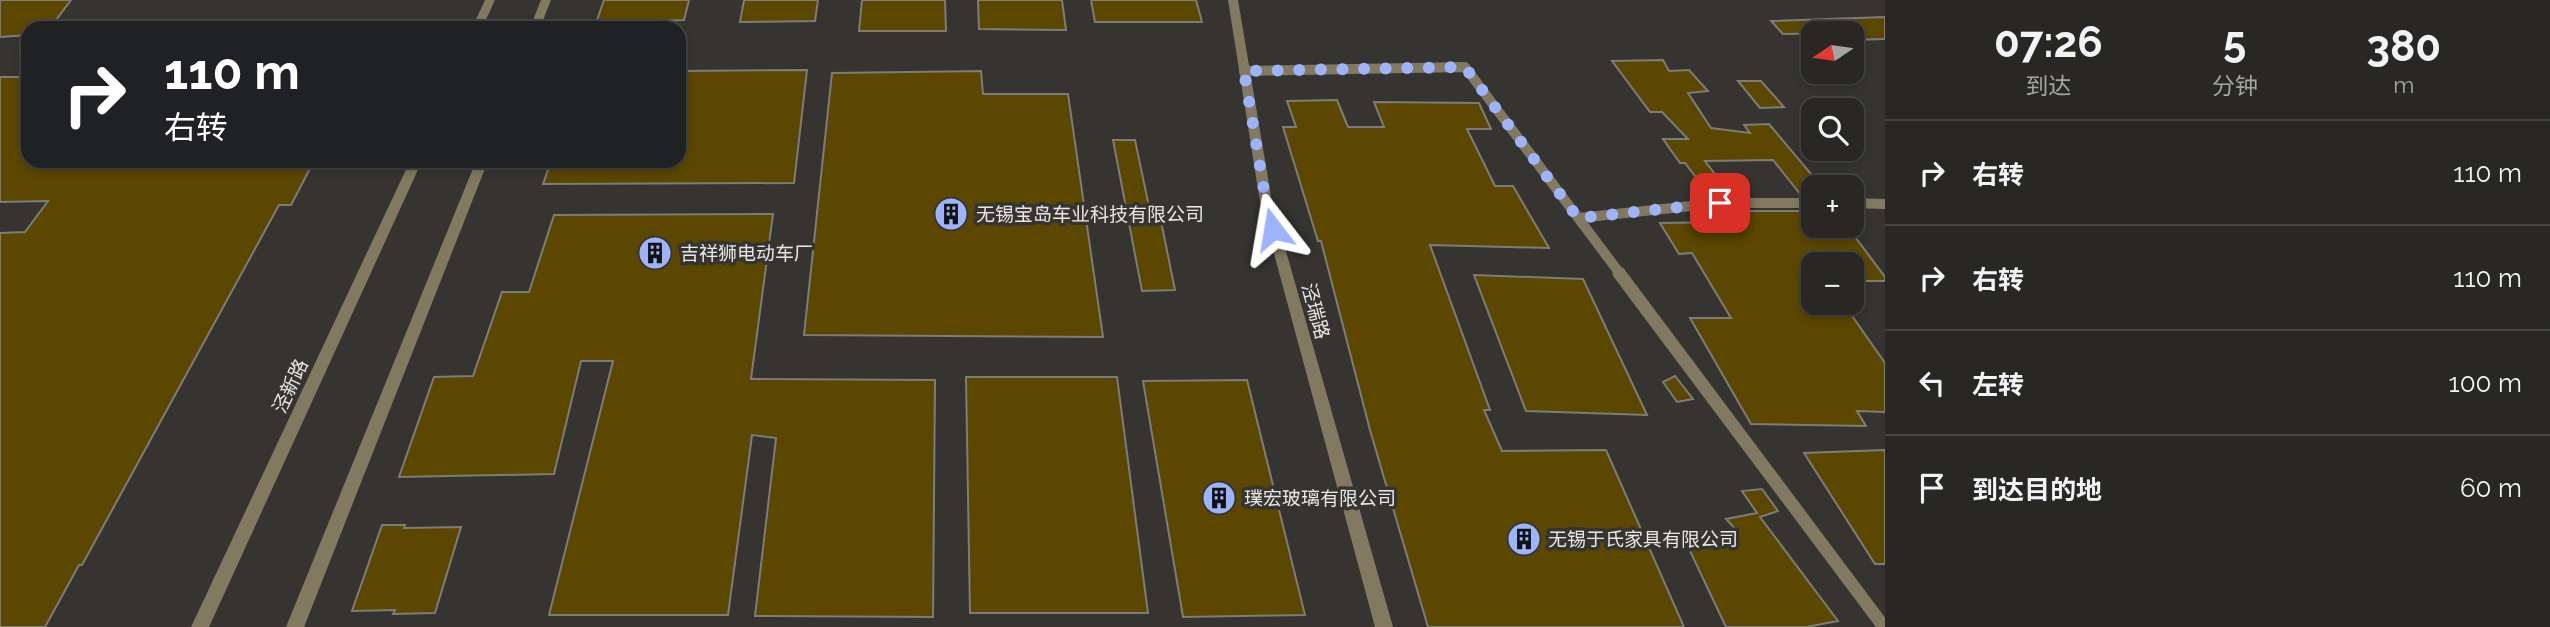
<!DOCTYPE html>
<html lang="zh">
<meta charset="utf-8">
<style>
:root{--surface:#282724;--page:#343331;--text:#f1f3f6;--muted:#a5a5a6;--line:#444441}
body{margin:0;font-family:Raleway,"Noto Sans SC",sans-serif;background:var(--page);color:var(--text);height:100vh;display:flex;flex-direction:column;font-size:26px;white-space:nowrap}
*{box-sizing:border-box;margin:0}
p{font-size:23px;color:var(--muted)}
.icon{flex:none;width:38px;height:38px;fill:none;stroke:currentColor;stroke-width:2;stroke-linecap:round;stroke-linejoin:round}
.map{position:relative;flex:1;overflow:hidden}
.details{display:flex;flex-direction:column;background:var(--surface);width:665px}
.details>*{flex:none}
.banner{position:absolute;left:21px;top:21px;width:665px;height:147px;border-radius:21px;box-shadow:0 4px 10px #0003,0 0 0 2px var(--line);background:#202124;color:#fff;overflow:hidden}
.needle{width:46px;rotate:257deg}
.buttons{position:absolute;left:1801px;top:21px;display:grid;gap:14px}
.buttons a{display:grid;place-items:center;width:63px;height:63px;border-radius:14px;background:var(--surface);box-shadow:0 4px 10px #0003,0 0 0 2px var(--line);font-size:35px}
.pin{position:absolute;display:grid;place-items:center;width:60px;height:60px;color:#fff;margin:-30px;border-radius:14px;box-shadow:0 4px 10px #0006}
.me{position:absolute;width:77px;margin:-38px;rotate:346deg;stroke-linejoin:round;filter:drop-shadow(0 0 5px #0008)}
.turn{display:flex;align-items:center;gap:24px;height:147px;padding:0 28px;font-size:32px}
.turn .icon{width:91px;height:91px;stroke-width:2.5}
.turn b{display:block;font-size:49px;line-height:60px}
.eta{display:flex;justify-content:space-evenly;align-items:center;height:119px;text-align:center}
.eta b{font-size:42px;font-weight:700;line-height:49px}
ul{padding:0;list-style:none}
li{display:flex;align-items:center;gap:21px;height:105px;padding:0 28px;border-top:2px solid var(--line)}
li div{flex:1}
li b{display:block;font-size:26px}
li em{font-style:normal}
main{display:flex;flex:1;min-height:0}
.map>svg:first-child{display:block}
</style>
<main>
<div class="map">
<svg width="1885" height="627" viewBox="0 0 1885 627">
<rect width="100%" height="100%" fill="#353430"/>
<path fill="#5b4700" stroke="#7e7c78" stroke-width="2" d="M0,0H71L50,28H28V35L0,37Z
M604,0H689L684,20L596,23Z
M744,0H818L815,21L740,22Z
M862,0H945L946,31H859Z
M978,0H1062L1066,30L979,29Z
M1091,0H1196L1202,22H1095Z
M1885,17V39L1852,40V33L1783,34L1771,21Z
M1663,60L1669,71L1689,70L1708,91L1688,93L1711,128L1750,133L1744,125L1769,124L1822,187H1813V195H1801L1773,160L1705,161L1731,195L1710,196L1685,163H1680L1663,139H1688L1662,112H1650L1612,61Z
M807,70L794,183L543,184L551,161H679V71Z
M981,71L983,94H1068L1103,337L804,335L832,73Z
M0,77H28V161H314L291,205H279L82,565H79L45,627H0V233L25,232L48,201L0,202Z
M1738,81H1761L1784,107L1760,108Z
M1337,100L1348,127H1384L1374,102L1479,103L1491,129H1467L1495,186H1513L1549,248L1430,245L1490,410H1484L1502,451L1606,450L1684,627H1428L1370,430L1321,241H1318L1283,127H1296L1287,101Z
M1113,140H1135L1151,216H1160L1175,290L1142,291Z
M1721,211H1813V226H1847L1885,277V281H1859L1852,270V264H1813V303H1843L1885,363V412L1857,411L1866,426L1751,424L1690,318H1731L1692,253L1679,254L1660,223L1729,222Z
M773,214L751,379L935,380L933,617L755,616L776,438L752,435L728,615H549L613,361H581L554,474L399,477L434,377L473,376L502,292H529L554,215Z
M1474,275L1583,279L1647,415L1526,411Z
M1675,376L1693,399L1677,402L1663,382Z
M966,377H1117L1148,613H970Z
M1247,380L1305,615L1183,617L1143,381Z
M1885,450V564H1875L1804,453Z
M1762,489L1778,511L1760,517L1838,621L1806,627H1726L1681,532H1738L1726,519L1757,513L1742,491Z
M382,525H405L404,528L461,527L435,613L393,614L395,610L352,611Z"/>
<g fill="none" stroke-linecap="round" stroke-linejoin="round">
<path stroke="#827960" stroke-width="10" d="M1244,71L1465,67L1621,275
M1852,203L1885,204
M1578,218L1720,203H1813"/>
<path stroke="#827960" stroke-width="13" d="M1619,273L1884,627"/>
<path fill="#827960" fill-rule="evenodd" d="M485,0H495L482,28H472Z
M541,0H551L540,28H530Z
M1228,0H1238L1272,202L1393,627H1375L1260,202Z
M410,161H422L209,627H191Z
M476,161H488L304,627H286Z"/>
</g>
<g fill="none" stroke-linecap="round" stroke-linejoin="round">
<path stroke="#9db4fd" stroke-width="12" stroke-dasharray="0 21.6" d="M1273,229L1266,202L1244,71L1465,67L1578,218L1720,203"/>
</g>
<defs>
<symbol id="building-disc" viewBox="-11 -11 22 22"><circle r="9.5" fill="#9db4fd" stroke="#353430"/><path d="M-4-6H4V6H1V3H-1V6H-4ZM-2.5-4.3h1.7v1.8h-1.7ZM.8-4.3h1.7v1.8H.8ZM-2.5-1h1.7V.8h-1.7ZM.8-1h1.7V.8H.8Z" fill="#111"/></symbol>
</defs>
<g fill-rule="evenodd">
<use href="#building-disc" x="932" y="195" width="38" height="38"/>
<use href="#building-disc" x="636" y="234" width="38" height="38"/>
<use href="#building-disc" x="1200" y="479" width="38" height="38"/>
<use href="#building-disc" x="1505" y="520" width="38" height="38"/>
</g>
<g text-anchor="middle" dominant-baseline="central" stroke-width="7" stroke-linejoin="round" paint-order="stroke">
<g font-size="19" fill="#e8e7e5" stroke="#353430" text-anchor="start">
<text x="976" y="214">无锡宝岛车业科技有限公司</text>
<text x="680" y="253">吉祥狮电动车厂</text>
<text x="1244" y="498">璞宏玻璃有限公司</text>
<text x="1548" y="539">无锡于氏家具有限公司</text>
</g>
<g font-size="19" fill="#e8e7e5" stroke="#353430">
<text transform="translate(1316 311) rotate(75)">泾瑞路</text>
<text transform="translate(290 386) rotate(-65)">泾新路</text>
</g>
</g>
</svg>
<div class="buttons">
<a><svg class="needle" viewBox="-14 -14 28 28"><path d="M0-13l5 13h-10z" fill="#e53935"/><path d="M0 13l5-13h-10z" fill="#a5a5a6"/></svg></a>
<a><svg class="icon" aria-label="search" viewBox="0 0 24 24"><circle cx="10" cy="10" r="6"/><path d="M15 15l6 6"/></svg></a>
<a>+</a>
<a>−</a>
</div>
<div class="pin" style="left:1720px;top:203px;background:#d93025"><svg class="icon" aria-label="arrive" viewBox="0 0 24 24"><path d="M6 21V4h12l-3 4 3 4H6"/></svg></div>
<svg class="me" style="left:1273px;top:229px" viewBox="-20 -20 40 40"><path d="M0-17L14 15 0 8-14 15z" fill="#9db4fd" stroke="#fff" stroke-width="4"/></svg>
<div class="banner">
<div class="turn"><svg class="icon" aria-label="right" viewBox="0 0 24 24"><path d="M7 20v-9h11M14 6l5 5-5 5"/></svg><div><b>110 m</b>右转</div></div>
</div>
</div>
<section class="details">
<div class="eta">
<div><b>07:26</b><p>到达</p></div>
<div><b>5</b><p>分钟</p></div>
<div><b>380</b><p>m</p></div>
</div>
<ul>
<li><svg class="icon" aria-label="right" viewBox="0 0 24 24"><path d="M7 20v-9h11M14 6l5 5-5 5"/></svg><div><b>右转</b></div><em>110 m</em></li>
<li><svg class="icon" aria-label="right" viewBox="0 0 24 24"><path d="M7 20v-9h11M14 6l5 5-5 5"/></svg><div><b>右转</b></div><em>110 m</em></li>
<li><svg class="icon" aria-label="left" viewBox="0 0 24 24"><path d="M17 20v-9H6M10 6l-5 5 5 5"/></svg><div><b>左转</b></div><em>100 m</em></li>
<li><svg class="icon" aria-label="arrive" viewBox="0 0 24 24"><path d="M6 21V4h12l-3 4 3 4H6"/></svg><div><b>到达目的地</b></div><em>60 m</em></li>
</ul>
</section>
</main>
